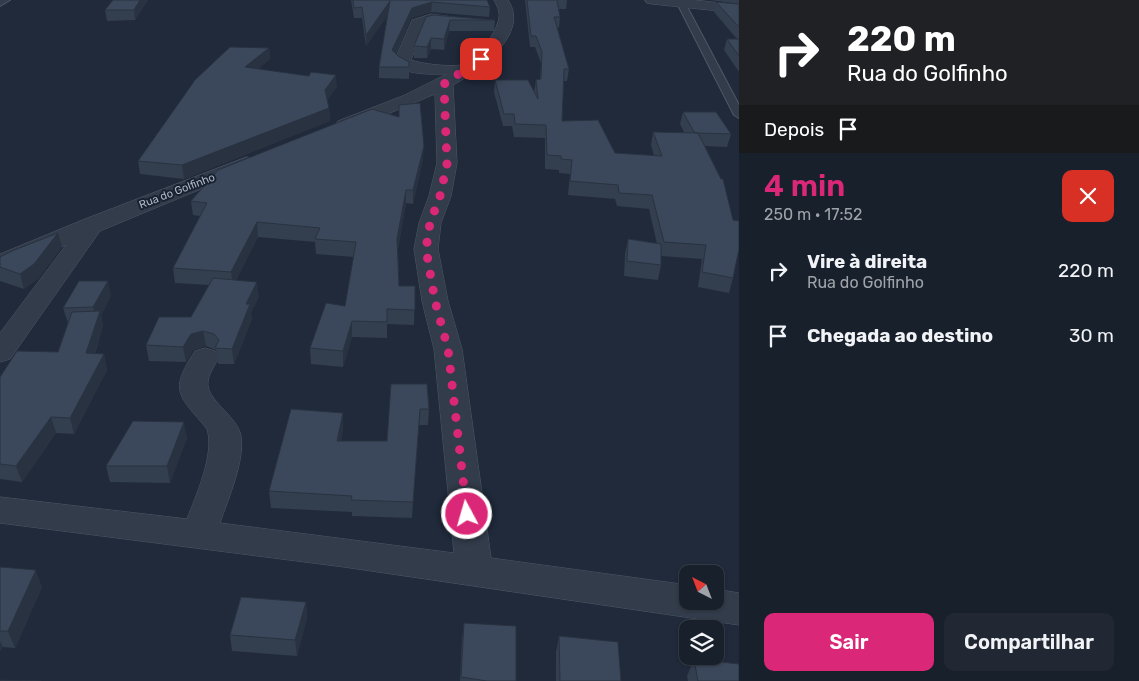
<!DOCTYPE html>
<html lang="pt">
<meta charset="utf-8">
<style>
:root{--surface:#18202c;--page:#212834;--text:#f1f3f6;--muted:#9fa3a9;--line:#363e48;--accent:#db2777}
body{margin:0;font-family:Rubik,sans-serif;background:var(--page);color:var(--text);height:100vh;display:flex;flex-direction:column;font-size:19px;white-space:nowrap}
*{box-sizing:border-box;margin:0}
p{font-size:16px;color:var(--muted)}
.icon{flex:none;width:28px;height:28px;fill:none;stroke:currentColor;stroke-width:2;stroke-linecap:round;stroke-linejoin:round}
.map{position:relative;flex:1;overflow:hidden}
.details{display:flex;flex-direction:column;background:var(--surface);width:400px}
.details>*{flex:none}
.banner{background:#202124;color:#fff;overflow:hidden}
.needle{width:32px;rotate:318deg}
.buttons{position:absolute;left:679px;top:565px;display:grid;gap:10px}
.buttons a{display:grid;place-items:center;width:45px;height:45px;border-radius:10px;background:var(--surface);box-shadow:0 1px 4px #0004,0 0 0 1px var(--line);font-size:25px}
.pin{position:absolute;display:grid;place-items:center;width:42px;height:42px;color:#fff;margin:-21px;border-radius:10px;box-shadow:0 2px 8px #0006}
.me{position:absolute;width:55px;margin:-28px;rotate:354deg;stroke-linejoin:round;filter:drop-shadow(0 0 4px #0008)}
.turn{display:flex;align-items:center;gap:18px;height:105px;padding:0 25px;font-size:22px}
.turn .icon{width:65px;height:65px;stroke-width:2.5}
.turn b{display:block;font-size:35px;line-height:42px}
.then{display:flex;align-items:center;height:48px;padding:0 25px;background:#0003;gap:10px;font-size:19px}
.round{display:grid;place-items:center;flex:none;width:52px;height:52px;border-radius:10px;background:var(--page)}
.headline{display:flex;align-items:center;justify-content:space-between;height:85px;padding:0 25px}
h1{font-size:30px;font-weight:600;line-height:38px;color:var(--accent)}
.cta{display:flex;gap:10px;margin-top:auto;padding:10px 25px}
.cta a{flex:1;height:58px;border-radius:10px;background:var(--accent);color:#fff;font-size:20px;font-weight:600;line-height:58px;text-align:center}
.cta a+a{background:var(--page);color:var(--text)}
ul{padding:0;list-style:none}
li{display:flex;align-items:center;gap:15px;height:65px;padding:0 25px}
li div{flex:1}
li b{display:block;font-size:19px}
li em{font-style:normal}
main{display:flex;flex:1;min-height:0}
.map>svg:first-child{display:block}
</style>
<main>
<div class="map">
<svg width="739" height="681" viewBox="0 0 739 681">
<rect width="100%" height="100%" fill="#202a3b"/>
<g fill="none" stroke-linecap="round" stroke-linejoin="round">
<defs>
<path id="lane" d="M0,0H10L0,6Z
M678,1L685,3L739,105V118L734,115L677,3Z"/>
<path id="street" d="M494,0H508C531,34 478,71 453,85L457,163L451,196L441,223L438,249L448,301L462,349L491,558L688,585V601H715V589L739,593V625L344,567L0,523V497L187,519C196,495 215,454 207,429C179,395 168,392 195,351L205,348L215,351L219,357C215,365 209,373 208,381C205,400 237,415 241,436C245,461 228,499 220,523L454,553L434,349L422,301L414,249L419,223L429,196L437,163L435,94L352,129L345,131L338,129L335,125L338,121L405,95L447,74C432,74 403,76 394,62L412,20L431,14L467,19L470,22L467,25C453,29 438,22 424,26L411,60C421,64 450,67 461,65C476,62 497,32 499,18C500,11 497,6 494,0Z
M645,0H694L739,5V13L652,4L647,3Z
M247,157L254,159L257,163L254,167L100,231L10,359L0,362V333L66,245L0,270V254L85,219Z"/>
</defs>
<use href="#lane" stroke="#4e5766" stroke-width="2"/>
<use href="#street" stroke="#4e5766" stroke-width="1"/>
<use href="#lane" fill="#333c4b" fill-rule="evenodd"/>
<use href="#street" fill="#333c4b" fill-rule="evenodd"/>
</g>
<path fill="#333e4e" d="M113,0H148L135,20L107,21L105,10Z
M351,0H487L490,7L489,17L431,12L411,18L396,54L398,56L409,62V79L379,78V67L388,15L366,46L362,18H354Z
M525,0H567L566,9H559L560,17L559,28L557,27L569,69L567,81H564L562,121L615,153L654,156L651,145L653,132H684L680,124L683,112L731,134L727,147L705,146L733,278L729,293L698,287L702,259L661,256V265L658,280L624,276L625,254L628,239L657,244L649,209L617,206L615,199L568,195L570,174L559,173V170L545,169V138L514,137L512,126H503L494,92L495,80L534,92L536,80L540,79L541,63L535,47H530Z
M710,0H739V4Z
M716,2L739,4V72L724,50L727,39H737L714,12Z
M426,17L495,20L494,31H449L444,50L431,49L427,58H414V46Z
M269,48L270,59L258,69L337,87L327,100L329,108L330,121L184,179L140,174L138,161Z
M423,159L413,204L406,203L398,249L399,286H415L414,325L387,324V338L352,337L343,367L311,364L310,348L345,306L354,257L316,254L315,242L258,237L236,280L259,297L251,312L252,319L234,364H218L216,350L206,346L193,350L186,362L149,361L146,345L191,317L209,285L175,283L173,268L200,216L193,215L191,201Z
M58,233L62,247L38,279L24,289L0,281V257Z
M111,296L101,315L103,326L95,354H104L107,370L74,434L56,433L22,482L0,479V377L58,352L68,323L63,308Z
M391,384L429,409L428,425H419L412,518L352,516V512L271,508L269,491L343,413V429L341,441H387Z
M187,438L170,483L110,482L106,466Z
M0,567L42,587L15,648L3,647L0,651Z
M306,602L307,618L297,656L232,651L230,635Z
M464,623L516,681H460L462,639Z
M559,636L621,681H556V652Z
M694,659L739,681H688L687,676Z"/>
<path fill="#293240" d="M140,0H148L135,20L134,10Z
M390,1V12L366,46V35Z
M432,2L431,12L411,18L392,61V50L412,8Z
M450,20L449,31L444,50V39Z
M431,38V49L427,58V47Z
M269,48L270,59L247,79L245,67Z
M336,75L337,87L326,102L325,90Z
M329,108L330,121L184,179L182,165Z
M424,146L423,159L413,204V190Z
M406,190V203L397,253V239Z
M257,222L258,237L233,287L231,272Z
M58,233L62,247L38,279L24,289L20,274Z
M108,281L111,296L101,315L103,326L90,369L86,353L97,321L93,307Z
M257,282L259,297L251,312L252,319L234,364L232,349L246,304Z
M352,321V337L343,367V351Z
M203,331L206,346L193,350L186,362L183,347L191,334Z
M104,354L107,370L74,434L70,418Z
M420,409L419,425L412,518L413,502Z
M343,413V429L338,457L337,441Z
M51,417L56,433L22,482L16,466Z
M184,422L187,438L170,483L167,466Z
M36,570L42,587L15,648L8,631Z
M306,602L307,618L297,656L295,640Z
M0,641L3,647L0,651Z"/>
<path fill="#3b485b" stroke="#293240" d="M113,0H140L134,10H105Z
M353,0H487L490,7L432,2L412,8L392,50L398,56L409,62V67H379L390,1L366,35L362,7L354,8Z
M527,0H557L560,17H554L569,69H564L562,121L598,120L615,153L662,156L653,132L698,133L694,132L683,112H716L731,134L698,133L721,179H723L733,220L739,221V249L733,278L702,272L706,245L664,242L652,195L619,193L618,185L570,181L572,160L561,159V156L547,155L546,125L515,124L514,114H504L495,80H528L538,99L536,80L541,79L542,52L536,36H531Z
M716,2L739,4V27Z
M433,15L495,20H450L444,39L431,38L427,47L414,46L426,17Z
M727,39H739V56Z
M230,47L269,48L245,67L309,76L311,72L336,75L325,90L329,108L182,165L138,161L195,80Z
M420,103L424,146L413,190H406L397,239L399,286H415V310L387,309V322L352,321L343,351L310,348L326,303L345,306L356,242L315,239L320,228L257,222L231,272L173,268L207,203L191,201L218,170L372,109L399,117V105Z
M58,233L34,264L20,274L0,267V257L12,251Z
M628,239L661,244V265L627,261Z
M213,278L257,282L246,304H250L232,349L215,348L219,340L214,334L203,331L191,334L183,347L146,345L159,317H191Z
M79,281H108L93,307L63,308Z
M100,311L86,353L104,354L70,418L51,417L16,466L0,464V377L17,351L58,352L72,312Z
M391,384H427L429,409H420L413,502L351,500L352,496L269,491L291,409L343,413L337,441H387Z
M133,421L184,422L167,466H106Z
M0,567L36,570L8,631H0Z
M241,597L306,602L295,640L230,635Z
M464,623L516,626V681H487L461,677Z
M559,636L618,642L621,681H560Z
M694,659L739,664V681H698Z
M0,680L41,681H0Z"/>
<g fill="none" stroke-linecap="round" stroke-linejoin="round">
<path stroke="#db2777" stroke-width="9" stroke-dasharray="0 16.2" d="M467,514L448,349L435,301L426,249L430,223L440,196L447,164L444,84L481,59"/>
</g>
<g text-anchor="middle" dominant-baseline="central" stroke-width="4" stroke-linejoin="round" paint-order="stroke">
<g font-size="11" fill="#aeb7c8" stroke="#192230">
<text transform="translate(177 191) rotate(-21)">Rua do Golfinho</text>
</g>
</g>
</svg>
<div class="buttons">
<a><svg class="needle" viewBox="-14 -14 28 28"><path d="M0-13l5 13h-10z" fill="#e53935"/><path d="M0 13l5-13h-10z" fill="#9fa3a9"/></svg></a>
<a><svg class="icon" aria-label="layers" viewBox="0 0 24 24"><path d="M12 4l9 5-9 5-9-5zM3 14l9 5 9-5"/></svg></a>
</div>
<div class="pin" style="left:481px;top:59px;background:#d93025"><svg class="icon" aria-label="arrive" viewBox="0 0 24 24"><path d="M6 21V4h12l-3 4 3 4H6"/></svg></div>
<svg class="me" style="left:467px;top:514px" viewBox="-20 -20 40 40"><circle r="17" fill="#db2777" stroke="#fff" stroke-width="3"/><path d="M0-11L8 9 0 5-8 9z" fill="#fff"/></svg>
</div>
<section class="details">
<div class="banner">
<div class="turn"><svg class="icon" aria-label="right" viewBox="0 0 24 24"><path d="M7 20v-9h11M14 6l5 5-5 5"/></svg><div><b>220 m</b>Rua do Golfinho</div></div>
<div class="then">Depois<svg class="icon" aria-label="arrive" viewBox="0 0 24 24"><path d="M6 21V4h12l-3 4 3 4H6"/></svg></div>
</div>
<div class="headline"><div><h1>4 min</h1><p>250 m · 17:52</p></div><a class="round" style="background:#d93025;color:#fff"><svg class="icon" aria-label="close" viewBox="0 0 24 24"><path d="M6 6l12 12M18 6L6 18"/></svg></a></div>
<ul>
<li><svg class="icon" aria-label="right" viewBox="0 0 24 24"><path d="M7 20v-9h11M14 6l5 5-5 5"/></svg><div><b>Vire à direita</b><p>Rua do Golfinho</p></div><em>220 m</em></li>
<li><svg class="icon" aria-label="arrive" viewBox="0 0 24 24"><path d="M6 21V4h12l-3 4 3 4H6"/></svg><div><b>Chegada ao destino</b></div><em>30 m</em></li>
</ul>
<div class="cta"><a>Sair</a><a>Compartilhar</a></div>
</section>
</main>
